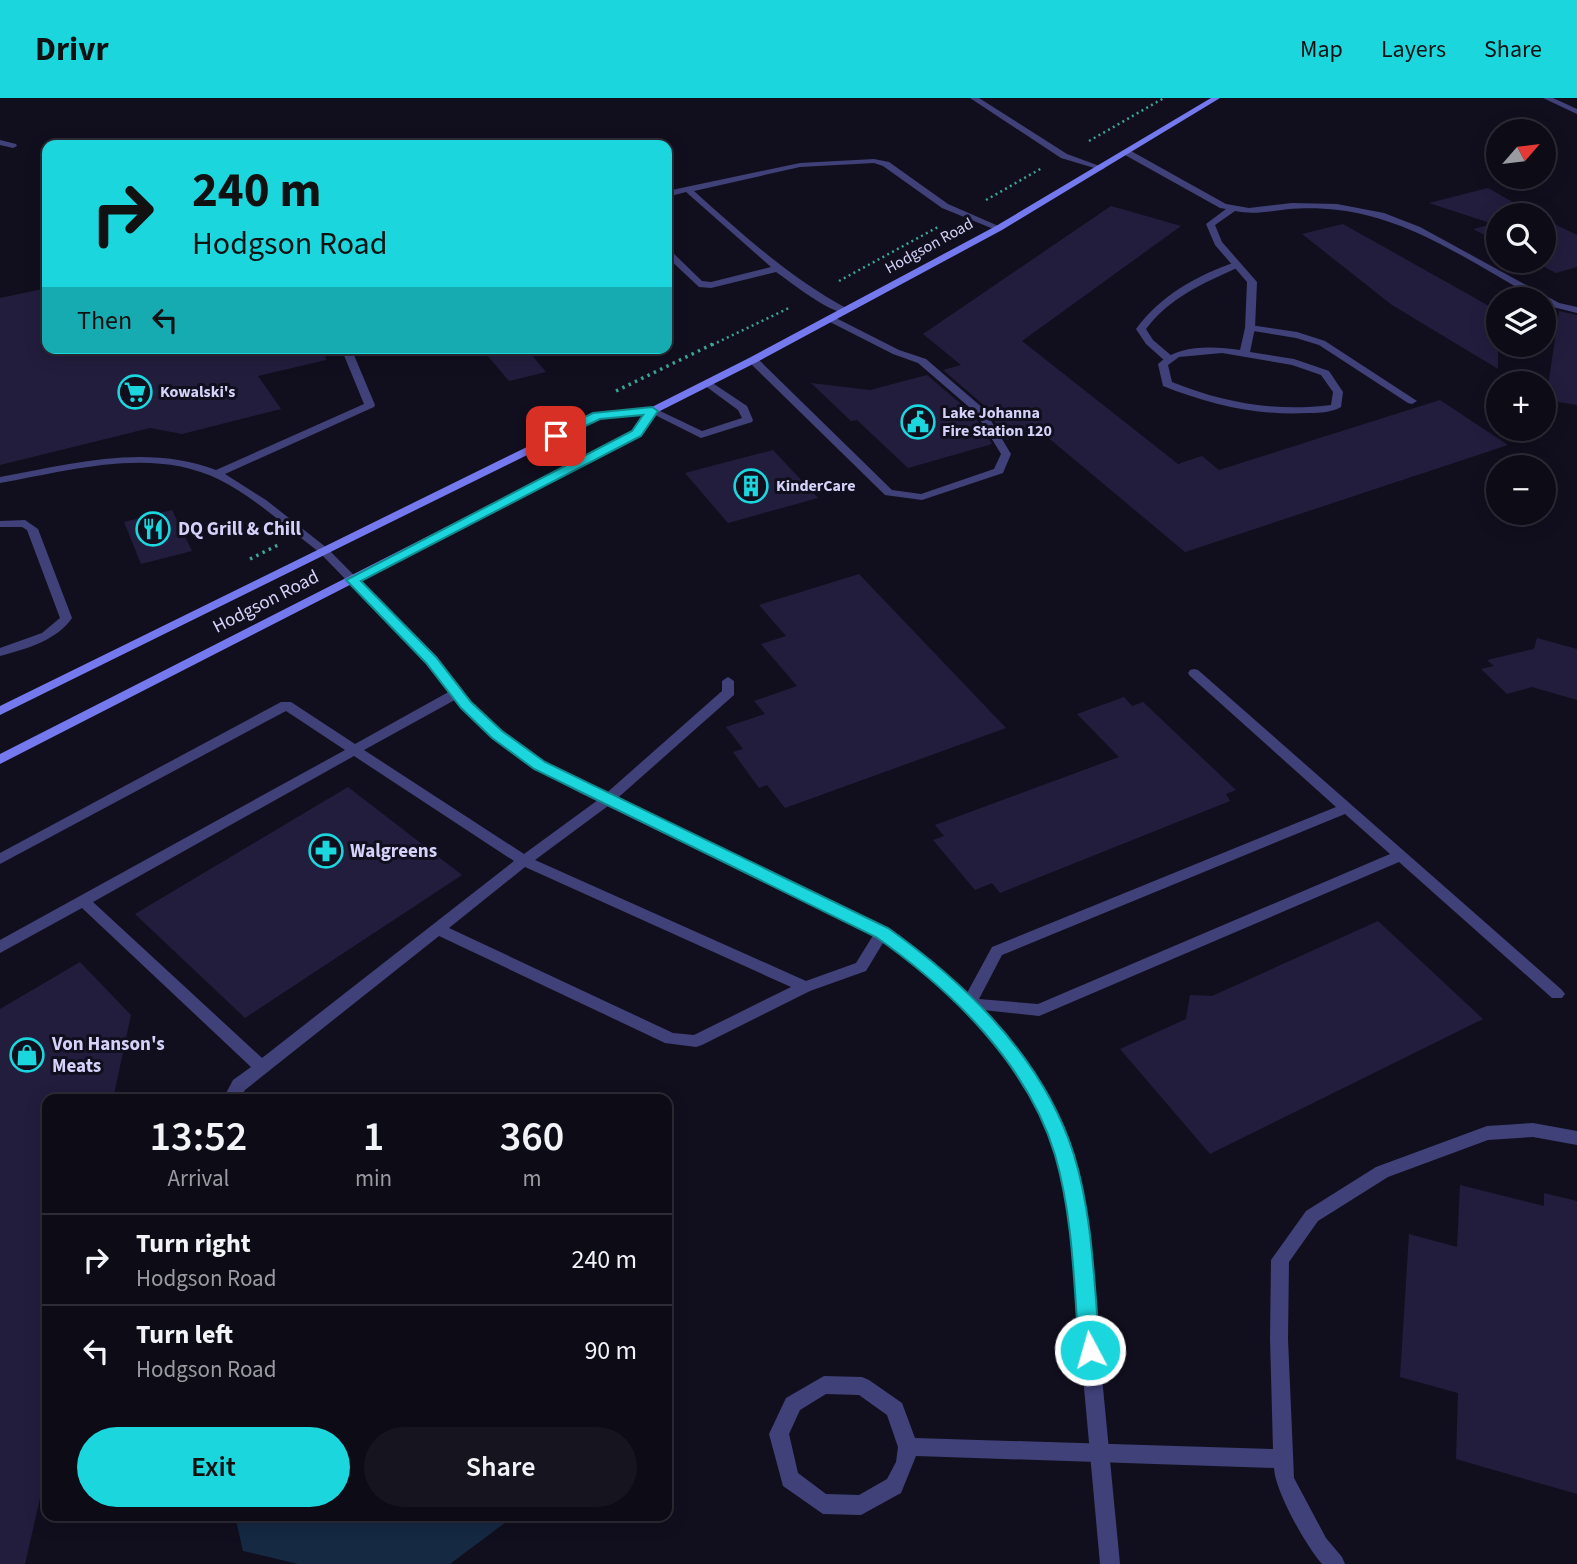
<!DOCTYPE html>
<meta charset="utf-8">
<style>
:root{--surface:#0d0b16;--page:#16141f;--text:#f1f3f6;--muted:#9a9ba1;--line:#2d2b35;--accent:#1bd6dc}
body{margin:0;font-family:"Source Sans 3",sans-serif;background:var(--page);color:var(--text);height:100vh;display:flex;flex-direction:column;font-size:26px;white-space:nowrap}
*{box-sizing:border-box;margin:0}
p{font-size:23px;color:var(--muted)}
.icon{flex:none;width:38px;height:38px;fill:none;stroke:currentColor;stroke-width:2;stroke-linecap:round;stroke-linejoin:round}
.map{position:relative;flex:1;overflow:hidden}
.panel{position:absolute;left:42px;top:996px;width:630px;height:427px;display:flex;flex-direction:column;background:var(--surface);border-radius:14px;box-shadow:0 4px 18px #0003,0 0 0 2px var(--line)}
.panel>*{flex:none}
.top-card{position:absolute;left:42px;top:42px;width:630px;height:214px;border-radius:14px;box-shadow:0 4px 18px #0003,0 0 0 2px var(--line);background:#1bd6dc;color:#111;overflow:hidden}
.needle{width:46px;rotate:62deg}
.buttons{position:absolute;left:1486px;top:21px;display:grid;gap:14px}
.buttons a{display:grid;place-items:center;width:70px;height:70px;border-radius:50%;background:var(--surface);box-shadow:0 4px 18px #0003,0 0 0 2px var(--line);font-size:35px}
.pin{position:absolute;display:grid;place-items:center;width:60px;height:60px;color:#fff;margin:-30px;border-radius:14px;box-shadow:0 4px 10px #0006}
.me{position:absolute;width:77px;margin:-38px;rotate:354deg;stroke-linejoin:round;filter:drop-shadow(0 0 5px #0008)}
.turn{display:flex;align-items:center;gap:24px;height:147px;padding:0 35px;font-size:32px}
.turn .icon{width:91px;height:91px;stroke-width:2.5}
.turn b{display:block;font-size:49px;line-height:60px}
.then{display:flex;align-items:center;height:66px;padding:0 35px;background:#0003;gap:14px;font-size:26px}
.eta{display:flex;justify-content:space-evenly;align-items:center;height:119px;text-align:center}
.eta b{font-size:42px;font-weight:600;line-height:49px}
.action{display:flex;gap:14px;margin-top:auto;padding:14px 35px}
.action a{flex:1;height:80px;border-radius:42px;background:var(--accent);color:#111;font-size:28px;font-weight:600;line-height:80px;text-align:center}
.action a+a{background:var(--page);color:var(--text)}
ul{padding:0;list-style:none}
li{display:flex;align-items:center;gap:21px;height:91px;padding:0 35px;border-top:2px solid var(--line)}
li div{flex:1}
li b{display:block;font-size:26px}
li em{font-style:normal}
header{display:flex;align-items:center;gap:42px;box-sizing:border-box;height:98px;padding:0 35px;background:var(--accent);color:#111}
header strong{font-size:33px}
nav{display:flex;gap:38px;margin-inline-start:auto;font-size:24px}
.map>svg:first-child{display:block}
</style>
<header>
<strong>Drivr</strong>
<nav><a>Map</a><a>Layers</a><a>Share</a></nav>
</header>
<div class="map">
<svg width="1577" height="1466" viewBox="0 0 1577 1466">
<rect width="100%" height="100%" fill="#110f1e"/>
<path fill="#152943" d="M235,1418H514L450,1466H298L243,1453Z"/>
<path fill="#221d3d" d="M1488,90L1536,117H1498V144L1473,131L1493,126L1429,105Z
M1111,108L1181,128L1022,243L1178,366L1202,358L1219,372L1440,302L1508,347L1185,454L1039,332L1006,342L986,309L943,272L961,267L923,236Z
M1544,121L1577,137V169L1556,175L1533,163H1544Z
M1343,126L1498,213V271L1392,207L1302,136Z
M47,190V250H324L326,262L258,278L281,311L182,336L150,330L0,367V200Z
M1559,213L1577,217V307L1546,302Z
M481,250H526L546,274L509,283Z
M927,277L974,317L992,346L908,370L857,322L851,323L811,285L870,292Z
M773,352L818,400L728,425L685,375Z
M172,412L192,453L141,466L124,424Z
M859,476L1006,630L785,710L767,687L759,690L733,654L743,651L726,629L765,616L754,603L797,588L761,546L786,538L759,507Z
M1537,540L1577,551V602L1532,589L1507,596L1481,571L1494,568L1487,562L1534,551Z
M1124,599L1132,608L1143,604L1236,692L1226,696L1230,703L1000,795L992,785L975,792L933,742L944,738L935,727L1119,659L1077,616Z
M348,689L462,777L245,920L135,816Z
M1378,823L1483,921L1210,1056L1120,951L1186,921L1190,897L1212,898Z
M80,864L131,917L113,1001H47V1370L25,1466H0V911Z
M1460,1087L1544,1108V1095L1577,1103V1396L1456,1361L1458,1295L1400,1279L1409,1136L1457,1149Z"/>
<g fill="none" stroke-linecap="round" stroke-linejoin="round">
<path stroke="#3ca396" stroke-width="2.5" stroke-dasharray="2 3.5" stroke-linecap="butt" d="M1089,43L1164,0
M986,102L1042,70
M839,183L938,129
M712,247L791,209"/>
<path stroke="#3ca396" stroke-width="3.5" stroke-dasharray="2.5 4.5" stroke-linecap="butt" d="M616,293L715,245
M250,461L280,446"/>
<path fill="#404178" fill-rule="evenodd" d="M970,0H979L1067,56L1105,70L1101,72L1061,60Z
M874,61L889,64L948,106L1003,130L996,132L942,110L883,68L874,65L800,69L694,93C743,137 790,180 848,211V215C830,216 792,185 776,174L711,190L699,189L667,159V151L670,152L702,183L711,184L771,169L686,94L667,99V93L800,65Z
M1236,164L1241,167L1239,169C1204,185 1170,199 1146,231L1153,242L1173,259V263H1165L1146,246L1136,231C1160,198 1197,177 1236,164Z
M828,219H834L899,252L926,261L984,311L1011,356L1003,375L922,402L885,397L749,264V260H757L892,392L921,396L994,371L1001,356L976,315L918,265L893,256L828,223Z
M1250,227L1297,234L1325,243L1417,303L1412,306L1408,305L1319,247L1296,240L1247,232L1245,230Z
M341,250H351L375,307L374,309L225,376L266,402L327,450V454H319C287,430 256,400 220,382C152,348 70,373 0,385V379C70,366 146,345 216,372L364,306Z
M708,282L747,308L753,322L752,324L701,340L647,313L652,310L656,311L702,333L742,320L738,312L704,287L703,285Z
M25,422L38,431L72,520C56,543 26,551 0,558V550L42,535L60,520L27,432L22,429H0V423Z
M1194,571L1198,572L1562,892L1565,896L1562,900H1552L1399,764L1044,916L1039,918L964,910L961,906L992,849L1336,709L1190,578L1188,575L1190,572ZM1345,716L1390,756L1038,906L979,901L1002,857Z
M728,579L734,583V597L612,705L535,762L806,883L856,865L877,831H887L889,835L866,873L810,893L702,947L696,949L665,945L439,838L245,992L239,1001H223L233,982L251,969L82,810L0,855V842L345,652L286,613L0,766V755L281,604H291L355,646L452,592H462L463,595L462,598L364,652L524,756L602,699L722,593V583ZM354,658L514,763L262,960L93,804ZM525,769L791,889L694,937L673,935L449,830Z
M1533,1025L1577,1033V1047L1533,1039L1488,1042L1388,1079L1318,1123L1289,1164L1288,1241L1294,1380L1326,1440L1342,1459L1345,1466H1322C1306,1448 1275,1393 1274,1370L916,1358L901,1395L861,1417L823,1416L783,1388L769,1336L786,1300L824,1278L862,1279L869,1282L902,1305L915,1340L1273,1351L1270,1241L1271,1162L1306,1113L1376,1069L1487,1028ZM826,1296L859,1297L887,1317L898,1349L896,1364L887,1381L859,1397L826,1396L798,1375L789,1336L800,1312Z"/>
<path fill="#404178" fill-rule="evenodd" d="M1543,0H1553L1577,11V16Z
M0,42L16,46L17,48L13,50L0,47Z
M1125,53H1131L1226,106L1249,110L1292,105L1337,106L1384,115L1420,129L1559,205L1577,209V215L1553,209L1544,204V201H1538C1475,167 1411,120 1338,112C1322,110 1304,110 1289,111C1271,113 1254,117 1235,113L1215,127L1222,144L1257,184L1255,230L1250,254L1294,261L1329,273L1343,294L1341,309C1333,314 1320,315 1309,315C1258,318 1211,307 1163,288L1158,266C1178,246 1214,248 1240,252L1245,230L1247,184L1215,147L1206,126L1226,111L1220,110L1125,57ZM1222,255L1292,267L1321,277L1333,294L1331,307C1276,314 1224,305 1172,284L1168,267L1179,259Z"/>
<path fill="#404178" fill-rule="evenodd" d="M323,449L327,450L435,559L471,604L502,634L545,665L590,689L887,831L932,863L974,902L1016,951L1047,998L1072,1056L1087,1124L1120,1466H1100L1069,1124L1056,1056L1034,1006L1004,959L964,910L922,871L877,839L580,695L535,671L492,640L461,610L427,565L319,454V450Z"/>
<path fill="#747aee" fill-rule="evenodd" d="M1211,0H1220L1002,132L757,264L656,315L641,338L0,666V656L633,334L644,317L600,321L0,617V608L594,316L650,310L749,260L996,128Z"/>
</g>
<path fill="#1bd6dc" stroke="#128b8f" stroke-width="2" d="M652,309L658,313L641,338L361,483L436,559L471,604L502,633L545,664L888,830C967,886 1044,961 1074,1057C1093,1119 1094,1187 1100,1252L1097,1258L1090,1261L1082,1258L1079,1252C1074,1187 1073,1119 1055,1057C1028,966 951,892 876,839L534,671L492,640L461,610L426,565L346,482L632,333L643,317L600,321L556,342L552,340V335L593,315Z"/>
<defs>
<symbol id="supermarket-ring" viewBox="-11 -11 22 22"><circle r="9.5" fill="#110f1e" stroke="#1bd6dc" stroke-width="1.5"/><path d="M-6-5.5h2.5l.6 2H6L4.5 2H-2.5L-4.4-4H-6ZM-1.5 3.2a1.3 1.3 0 1 0 .1 0ZM3 3.2a1.3 1.3 0 1 0 .1 0Z" fill="#1bd6dc"/></symbol>
<symbol id="civic-ring" viewBox="-11 -11 22 22"><circle r="9.5" fill="#110f1e" stroke="#1bd6dc" stroke-width="1.5"/><path d="M-.6-6.5H3V-4.5H.6V-3L4-1V1h2V6H-6V1h2V-1L-.6-3ZM-1.2 2.5V6h2.4V2.5Z" fill="#1bd6dc"/></symbol>
<symbol id="building-ring" viewBox="-11 -11 22 22"><circle r="9.5" fill="#110f1e" stroke="#1bd6dc" stroke-width="1.5"/><path d="M-4-6H4V6H1V3H-1V6H-4ZM-2.5-4.3h1.7v1.8h-1.7ZM.8-4.3h1.7v1.8H.8ZM-2.5-1h1.7V.8h-1.7ZM.8-1h1.7V.8H.8Z" fill="#1bd6dc"/></symbol>
<symbol id="restaurant-ring" viewBox="-11 -11 22 22"><circle r="9.5" fill="#110f1e" stroke="#1bd6dc" stroke-width="1.5"/><path d="M-5-6h1v4h1v-4h1v4h1v-4h1v5L-1.5 .5V6h-2V.5L-5-1ZM5-6V6H3V1.5H1.5Q1.5-4 5-6Z" fill="#1bd6dc"/></symbol>
<symbol id="pharmacy-ring" viewBox="-11 -11 22 22"><circle r="9.5" fill="#110f1e" stroke="#1bd6dc" stroke-width="1.5"/><path d="M-2-6h4v4h4v4h-4v4h-4v-4h-4v-4h4Z" fill="#1bd6dc"/></symbol>
<symbol id="shop-ring" viewBox="-11 -11 22 22"><circle r="9.5" fill="#110f1e" stroke="#1bd6dc" stroke-width="1.5"/><path d="M-5-2.5h2.3a2.7 3.5 0 0 1 5.4 0H5L5.5 6h-11ZM-1.5-2.5h3a1.5 2.3 0 0 0-3 0Z" fill="#1bd6dc"/></symbol>
</defs>
<g fill-rule="evenodd">
<use href="#supermarket-ring" x="116" y="275" width="38" height="38"/>
<use href="#civic-ring" x="899" y="305" width="38" height="38"/>
<use href="#building-ring" x="732" y="369" width="38" height="38"/>
<use href="#restaurant-ring" x="134" y="412" width="38" height="38"/>
<use href="#pharmacy-ring" x="307" y="734" width="38" height="38"/>
<use href="#shop-ring" x="8" y="938" width="38" height="38"/>
</g>
<g text-anchor="middle" dominant-baseline="central" stroke-width="6" stroke-linejoin="round" paint-order="stroke">
<g font-size="16" fill="#d4d2f9" stroke="#110f1e">
<text transform="translate(929 148) rotate(-29)">Hodgson Road</text>
</g>
<g font-size="16" font-weight="bold" fill="#d4d2f9" stroke="#110f1e" text-anchor="start">
<text x="160" y="294">Kowalski's</text>
<text x="942" y="315">Lake Johanna<tspan x="942" dy="18">Fire Station 120</tspan></text>
<text x="776" y="388">KinderCare</text>
</g>
<g font-size="19" font-weight="bold" fill="#d4d2f9" stroke="#110f1e" text-anchor="start">
<text x="178" y="431">DQ Grill &amp; Chill</text>
<text x="350" y="753">Walgreens</text>
<text x="52" y="946">Von Hanson's<tspan x="52" dy="22">Meats</tspan></text>
</g>
<g font-size="19" fill="#d4d2f9" stroke="#110f1e">
<text transform="translate(266 504) rotate(-27)">Hodgson Road</text>
</g>
</g>
</svg>
<div class="buttons">
<a><svg class="needle" viewBox="-14 -14 28 28"><path d="M0-13l5 13h-10z" fill="#e53935"/><path d="M0 13l5-13h-10z" fill="#9a9ba1"/></svg></a>
<a><svg class="icon" aria-label="search" viewBox="0 0 24 24"><circle cx="10" cy="10" r="6"/><path d="M15 15l6 6"/></svg></a>
<a><svg class="icon" aria-label="layers" viewBox="0 0 24 24"><path d="M12 4l9 5-9 5-9-5zM3 14l9 5 9-5"/></svg></a>
<a>+</a>
<a>−</a>
</div>
<div class="pin" style="left:556px;top:338px;background:#d93025"><svg class="icon" aria-label="arrive" viewBox="0 0 24 24"><path d="M6 21V4h12l-3 4 3 4H6"/></svg></div>
<svg class="me" style="left:1090px;top:1252px" viewBox="-20 -20 40 40"><circle r="17" fill="#1bd6dc" stroke="#fff" stroke-width="3"/><path d="M0-11L8 9 0 5-8 9z" fill="#fff"/></svg>
<div class="top-card">
<div class="turn"><svg class="icon" aria-label="right" viewBox="0 0 24 24"><path d="M7 20v-9h11M14 6l5 5-5 5"/></svg><div><b>240 m</b>Hodgson Road</div></div>
<div class="then">Then<svg class="icon" aria-label="left" viewBox="0 0 24 24"><path d="M17 20v-9H6M10 6l-5 5 5 5"/></svg></div>
</div>
<section class="panel">
<div class="eta">
<div><b>13:52</b><p>Arrival</p></div>
<div><b>1</b><p>min</p></div>
<div><b>360</b><p>m</p></div>
</div>
<ul>
<li><svg class="icon" aria-label="right" viewBox="0 0 24 24"><path d="M7 20v-9h11M14 6l5 5-5 5"/></svg><div><b>Turn right</b><p>Hodgson Road</p></div><em>240 m</em></li>
<li><svg class="icon" aria-label="left" viewBox="0 0 24 24"><path d="M17 20v-9H6M10 6l-5 5 5 5"/></svg><div><b>Turn left</b><p>Hodgson Road</p></div><em>90 m</em></li>
</ul>
<div class="action"><a>Exit</a><a>Share</a></div>
</section>
</div>
